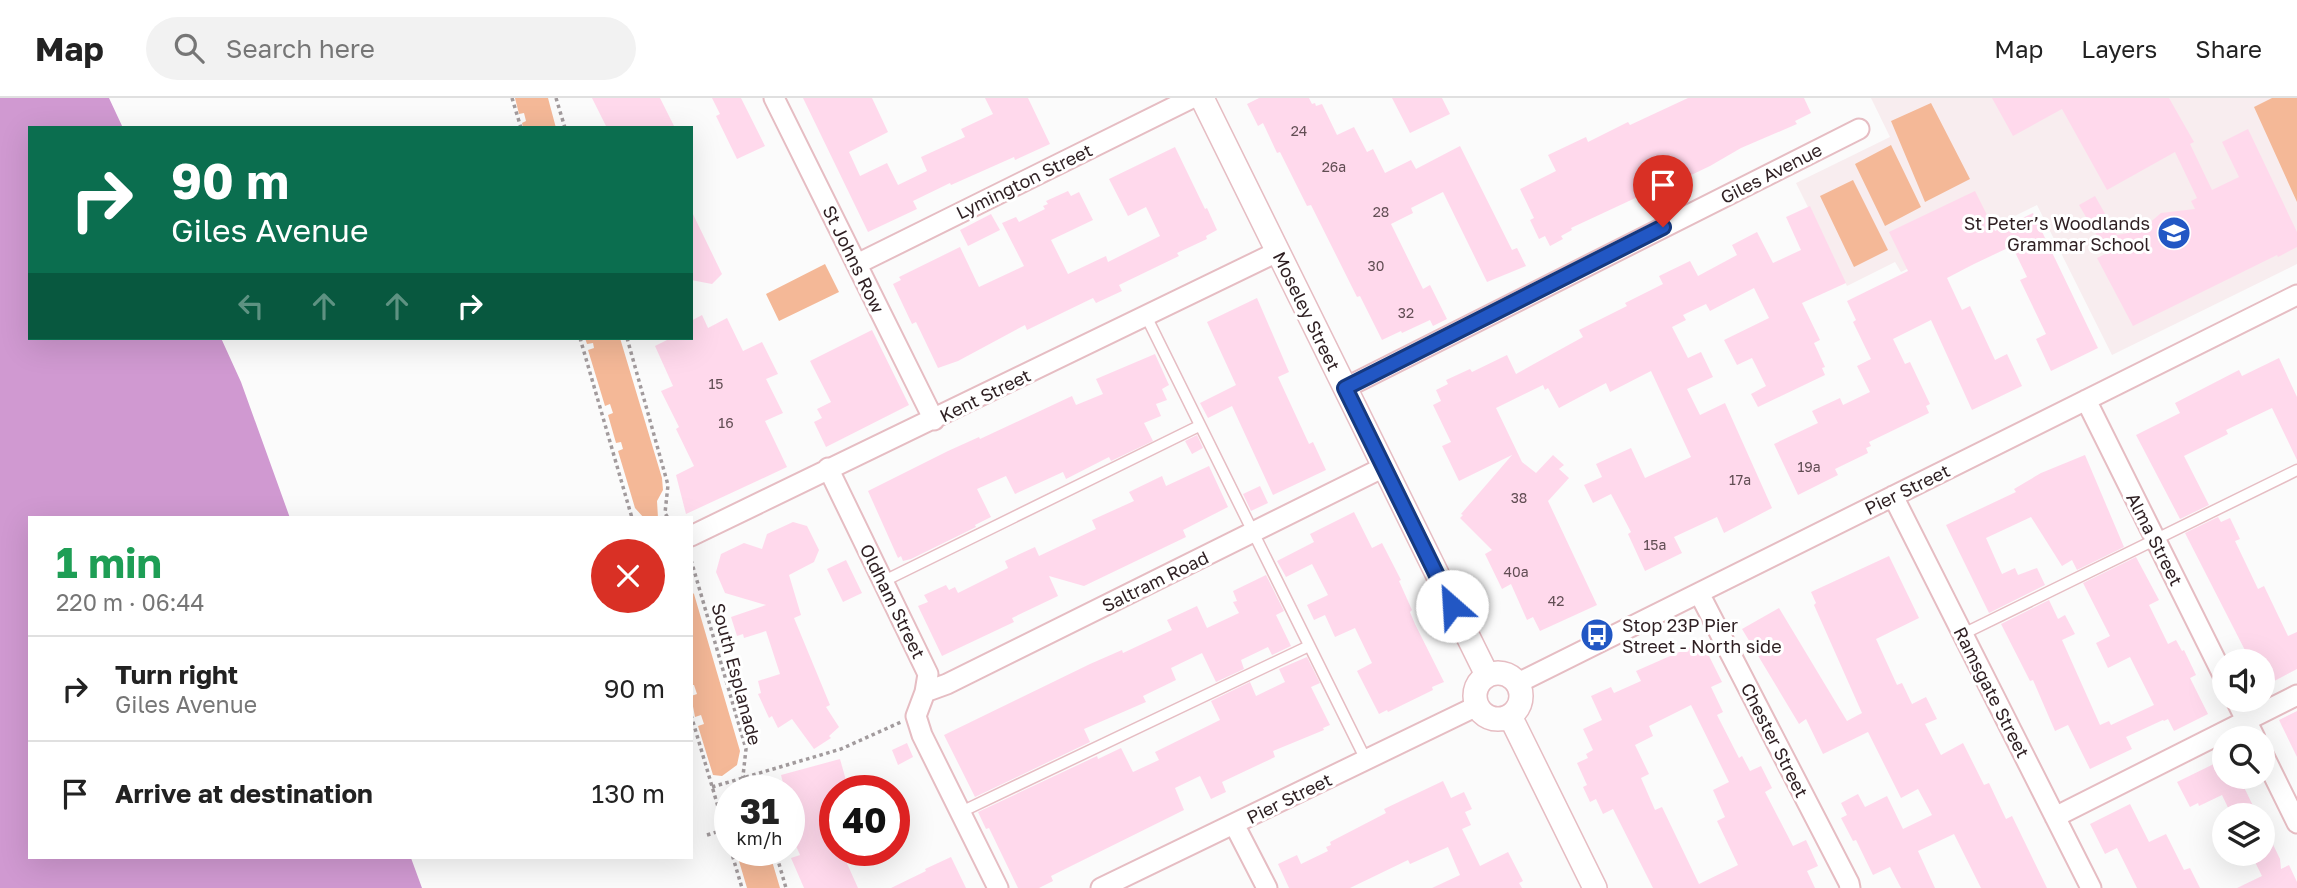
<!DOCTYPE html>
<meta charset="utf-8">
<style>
:root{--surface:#fff;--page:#f2f2f2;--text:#222;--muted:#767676;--line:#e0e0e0}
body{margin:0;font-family:"Golos Text",sans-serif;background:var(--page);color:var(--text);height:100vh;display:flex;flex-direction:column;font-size:26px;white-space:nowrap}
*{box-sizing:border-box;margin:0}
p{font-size:23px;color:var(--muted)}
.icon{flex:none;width:38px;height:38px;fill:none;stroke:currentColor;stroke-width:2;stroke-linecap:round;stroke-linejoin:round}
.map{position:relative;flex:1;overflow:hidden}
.sheet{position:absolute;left:28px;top:418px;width:665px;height:343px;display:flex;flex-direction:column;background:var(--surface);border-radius:0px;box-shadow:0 7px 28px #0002}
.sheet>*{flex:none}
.guide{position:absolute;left:28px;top:28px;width:665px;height:214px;border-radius:0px;box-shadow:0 7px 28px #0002;background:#0b6e4f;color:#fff;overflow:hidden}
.buttons{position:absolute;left:2212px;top:551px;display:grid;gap:14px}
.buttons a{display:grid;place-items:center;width:63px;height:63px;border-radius:50%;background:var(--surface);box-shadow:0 7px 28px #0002;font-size:35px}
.speed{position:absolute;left:714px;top:677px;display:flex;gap:14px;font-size:35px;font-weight:700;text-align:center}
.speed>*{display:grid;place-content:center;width:91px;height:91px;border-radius:50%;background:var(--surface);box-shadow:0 7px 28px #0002;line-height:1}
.speed small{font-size:18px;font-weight:400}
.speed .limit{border:10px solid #d22;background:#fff;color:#111}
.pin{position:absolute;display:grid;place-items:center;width:60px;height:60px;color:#fff;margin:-72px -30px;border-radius:50% 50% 50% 0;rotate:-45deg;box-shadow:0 0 7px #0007}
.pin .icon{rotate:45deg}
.me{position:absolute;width:77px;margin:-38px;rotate:334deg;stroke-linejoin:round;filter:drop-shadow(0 0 5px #0008)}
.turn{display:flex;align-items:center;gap:24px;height:147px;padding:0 28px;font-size:32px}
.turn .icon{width:91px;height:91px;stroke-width:2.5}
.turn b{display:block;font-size:49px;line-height:60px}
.lanes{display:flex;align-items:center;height:66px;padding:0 28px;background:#0003;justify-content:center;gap:35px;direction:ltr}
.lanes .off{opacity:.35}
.round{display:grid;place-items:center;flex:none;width:74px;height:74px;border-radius:37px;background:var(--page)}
.summary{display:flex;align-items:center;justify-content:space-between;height:119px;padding:0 28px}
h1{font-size:42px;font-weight:700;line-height:52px;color:#1e9e55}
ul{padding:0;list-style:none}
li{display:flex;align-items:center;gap:21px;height:105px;padding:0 28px;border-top:2px solid var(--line)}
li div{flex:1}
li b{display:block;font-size:26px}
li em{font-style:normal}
header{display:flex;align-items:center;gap:42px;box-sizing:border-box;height:98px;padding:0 35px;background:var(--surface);border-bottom:2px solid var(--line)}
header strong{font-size:33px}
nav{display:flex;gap:38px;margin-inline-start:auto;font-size:24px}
.search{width:490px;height:63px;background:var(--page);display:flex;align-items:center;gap:18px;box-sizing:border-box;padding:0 24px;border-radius:38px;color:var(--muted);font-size:26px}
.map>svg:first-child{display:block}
</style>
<header>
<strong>Map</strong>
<div class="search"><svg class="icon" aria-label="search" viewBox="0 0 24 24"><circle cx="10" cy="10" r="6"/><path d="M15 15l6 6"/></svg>Search here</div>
<nav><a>Map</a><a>Layers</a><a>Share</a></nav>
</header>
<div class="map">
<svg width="2297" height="790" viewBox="0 0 2297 790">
<rect width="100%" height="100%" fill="#fbfbfb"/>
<path fill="#f8edef" d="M1871,0H2297V166L2112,257L2037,107L1901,174L1895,164L1847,188L1796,85L1890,39Z"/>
<path fill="#f4b897" d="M515,0H548L556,30H523L522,25L526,23L524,15L519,16Z
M2272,0H2297V104L2254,9Z
M1931,5L1970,81L1925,104L1891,23Z
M1891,47L1921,109L1885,128L1855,66Z
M1853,82L1888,152L1854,169L1820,98Z
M825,166L839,194L779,223L766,196Z
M585,240H620L662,380L663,392L657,403L658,420H644L635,410L618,353L623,351L621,344L616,345L608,317L613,315L610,306L605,308L588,252L594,250L593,245L587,246Z
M691,493L694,496L740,653L737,667L722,678L713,677L698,628L704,626L701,617L695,619L691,598L697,596L694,587H691Z
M736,753H769L780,790H747Z"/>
<path fill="#d099d1" d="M0,0H109L123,30H30V240H221L241,284L290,420H30V760H411L422,790H0Z"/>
<path fill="#ffd9ec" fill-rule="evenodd" d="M592,0H660L675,30H607Z
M712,0H741L765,48L737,61L716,18L720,16Z
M803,0H872L888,34L849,54L860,78L887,65L898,87L927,73L921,59L965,39L961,31L993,16L985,0H1028L1050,46L1015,62L1014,59L951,87L950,85L913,103L917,111L868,134Z
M1259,0H1309L1312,6L1315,5L1316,8L1322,6L1337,37L1354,29L1367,54L1373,51L1385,75L1411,62L1416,71L1460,48L1512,152L1517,150L1526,168L1487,184L1443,94L1411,110L1413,115L1391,126L1423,191L1430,187L1447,221L1433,228L1430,222L1402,235L1401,233L1382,242L1360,198L1357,199L1311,107L1307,108L1280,54L1277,55L1263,25L1258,28L1247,6Z
M1392,0H1442L1450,16L1410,35Z
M1688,0H1804L1811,15L1795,23L1797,26L1741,50L1710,68L1689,78L1687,76L1571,130L1572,132L1561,138L1563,141L1550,148L1545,138L1539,141L1530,122L1534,120L1520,91L1556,73L1548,57L1586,39L1588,44L1628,24L1630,27Z
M1992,0H2169L2194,44L2190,46L2212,92L2239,79L2222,44L2248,31L2297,134V149L2278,159L2277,157L2133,228L2097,160L2107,155L2079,107L2095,98L2117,137L2140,133L2161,115L2195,111L2191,103L2197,100L2175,54L2107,92L2062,11L2013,38Z
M1175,49L1205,111L1207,110L1217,132L1206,138L1207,141L1177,155L1179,158L1119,187L1122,193L1096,205L1093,200L1027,232L1025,227L958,263L938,270L916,224L912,226L893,186L901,182L899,179L960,149L979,189L1024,168L1002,125L1016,119L1019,124L1045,111L1043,108L1048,106L1046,103L1068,93L1071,98L1079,94L1093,122L1051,142L1068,176L1106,158L1108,164L1160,138L1146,109L1128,118L1109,81Z
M1975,93L1995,133L2033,115L2098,250L2051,273L2036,241L2046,236L2020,182L2027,179L2012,148L1974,166L1947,180L1962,212L1970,208L1995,262L2007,256L2022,288L1972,312L1931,222L1893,241L1905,266L1910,264L1930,306L1926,308L1929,315L1869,344L1871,348L1866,350L1868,355L1835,371L1838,377L1798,397L1774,346L1818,325L1812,313L1840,300L1843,307L1870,294L1857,268L1871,261L1853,224L1856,222L1847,203L1908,173L1889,134Z
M1810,108L1846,185L1802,205L1820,242L1814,245L1825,269L1822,270L1825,277L1758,309L1751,296L1766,288L1752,260L1737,267L1724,242L1769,220L1754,190L1710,213L1706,206L1683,217L1686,222L1672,229L1688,260L1701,254L1713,279L1687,291L1700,317L1725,305L1772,410L1724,435L1717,419L1674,439L1682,455L1645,473L1628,436L1631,434L1611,396L1593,405L1584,387L1602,379L1596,366L1631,350L1645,380L1691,359L1651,273L1610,294L1606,285L1559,310L1548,290L1545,292L1543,287L1496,310L1522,364L1536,375L1553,357L1564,367L1559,371L1569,380L1548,403L1597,507L1540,533L1533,519L1527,522L1511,486L1502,491L1485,456L1492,452L1460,420L1463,417L1461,416L1512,357L1459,383L1442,348L1451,344L1433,307L1441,303L1436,292L1448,286L1446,282L1470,271L1472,274L1507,257L1516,276L1583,239L1579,232L1627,208L1625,205L1663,186L1659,178L1690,163L1698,178L1737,157L1732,147L1757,134L1773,165L1801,152L1786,119Z
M691,112L722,176L712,186L691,182Z
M991,116L1000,132L968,148L960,132Z
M1257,200L1289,274L1278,279L1309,346L1313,344L1326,372L1273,397L1232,308L1208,320L1200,305L1236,287L1207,224Z
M702,217L708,230L727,220L743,253L762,244L778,276L766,281L783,315L765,323L787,369L686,416L676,377L694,368L676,331L679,329L661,293L673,288L655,248L671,240H691V223Z
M872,232L909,307L826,349L814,324L822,320L817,311L831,304L810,263Z
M1155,256L1169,287L1162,291L1167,302L1156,306L1161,318L1144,325L1153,343L1111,363L1109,359L1066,381L1063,374L1015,396L1006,378L977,391L991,419L975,427L976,429L911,461L903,463L901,458L898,460L868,393L948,353L979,339L980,341L1072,298L1076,307L1103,296L1096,281Z
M2279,260L2297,299V362L2272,310L2226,332L2228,336L2184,358L2209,407L2180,421L2136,337L2180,315L2175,305L2239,272L2242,278Z
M1197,337L1203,350L1192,356L1185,343Z
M2085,357L2124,449L2077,472L2072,462L2062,468L2031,419L1986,440L2002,476L2015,470L2018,477L2037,470L2045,487L1989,515L1946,427L2016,394L2014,391L2041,375Z
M1209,368L1228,409L1183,432L1186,439L1084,488L1049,478L1058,498L1012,520L1014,524L942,558L918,508L928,504L924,497L946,487L949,492L955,489L958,495L1008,470L1005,463L1035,449L1039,458L1096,431L1092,422L1134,403L1129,394L1162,378L1166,388Z
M1260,388L1268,405L1251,413L1243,396Z
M1354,414L1372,450L1382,445L1401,482L1399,483L1412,512L1410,514L1415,526L1444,584L1432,589L1433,592L1388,614L1387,612L1379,616L1357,573L1372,565L1355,530L1335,539L1325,517L1314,522L1307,507L1328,497L1312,466L1286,479L1277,463L1314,444L1310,436Z
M2218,419L2221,424L2230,420L2240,441L2235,443L2258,491L2264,488L2288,538L2297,534V571L2263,589V564H2251L2185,435Z
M793,424L807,428L819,452L814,464L789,477L801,517L794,520L830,607L826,609L839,629L829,638L831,640L814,651L792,621L778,630L772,618L769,620L758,596L761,595L758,583L780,576L766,533L744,540L743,536L737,538L731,519L766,507L725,495L716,474L721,456L744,445L762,451L767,436Z
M1889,458L1919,520L1876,541L1897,587L1902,585L1912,606L1926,599L1937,621L1925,626L1941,657L1963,645L1984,687L1989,685L2006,721L2012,718L2047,790H1981L1954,736L1918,753L1935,790H1901L1890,769L1873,777L1856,742L1853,743L1841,720L1847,717L1841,705L1858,696L1865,709L1887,698L1903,731L1932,717L1918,691L1901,700L1868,634L1823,656L1806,621L1799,626L1742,531L1779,510L1847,623L1862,615L1814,507L1816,505L1811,494Z
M2136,459L2159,502L2149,507L2168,546L2176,542L2182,553L2184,552L2196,577L2190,580L2208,616L2174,633L2168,621L2164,623L2163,622L2126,639L2132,651L2090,671L2068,627L2055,633L2033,582L2030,583L2001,526L2049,502L2058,521L2065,517L2075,536L2062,542L2100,627L2109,623L2111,627L2154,607L2130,559L2108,570L2096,545L2110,538L2083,485Z
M846,462L862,495L843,504L827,471Z
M1266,477L1284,513L1276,517L1291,548L1272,557L1268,549L1241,562L1244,571L1216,584L1202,555L1171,570L1176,582L1143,598L1146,604L1084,631L1090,644L975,699L944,637L1090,566L1122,552L1123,555L1172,532L1167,522L1197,508L1207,530L1239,515L1233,504L1237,503L1233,493Z
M1702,544L1722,584L1711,589L1723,614L1717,617L1739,660L1742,658L1750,673L1761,668L1772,690L1765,694L1793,748L1806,742L1818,768L1807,773L1815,790H1653L1613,711L1603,716L1596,701L1590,704L1583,689L1587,687L1577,665L1588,660L1586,656L1593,652L1583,631L1602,622L1591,598L1611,589L1614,595L1641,583L1636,573ZM1691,607L1729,684L1713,692L1725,719L1717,723L1738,767L1699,786L1662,709L1655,712L1641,680L1649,676L1635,647L1653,638L1649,628Z
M1307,559L1320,585L1311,589L1330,627L1323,630L1324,632L1273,653L1275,659L1222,684L1226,694L1211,701L1200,678L1175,690L1184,712L1051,778L1053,783L1039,790H1018L989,730L986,731L978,714L1097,658L1098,661L1121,650L1133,674L1159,662L1155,654L1220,622L1211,603L1250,584L1256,598L1285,584L1279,571Z
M2297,613V659L2279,622Z
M907,645L913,659L898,667L892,652Z
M840,661L849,693H835V752H841L858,790H804L791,760L800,757L789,732L794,728L789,710V693H785L781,677Z
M2224,661V679H2239L2258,718H2232L2222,697L2199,708L2198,705L2190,709L2177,684Z
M1443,683L1451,700L1464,694L1472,711L1465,714L1471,727L1462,731L1480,768L1508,754L1523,783L1519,785L1522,790H1432L1460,777L1448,749L1410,766L1408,762L1350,790H1289L1278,766L1297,757L1301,766L1328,753L1326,749L1331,747L1330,744L1386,715L1384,711Z
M2130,706L2149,744L2166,736L2184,772L2190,770L2200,790H2137L2117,750L2105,756L2090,726Z
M2263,726L2280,761L2281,771L2289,767L2297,784V790H2237L2262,778L2251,756H2263Z
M951,759L966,790H891L926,773L925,771Z"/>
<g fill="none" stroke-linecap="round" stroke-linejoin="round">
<defs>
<path id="service" d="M1146,218L1366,662
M884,483L1199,328
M1963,536L2297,372
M961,714L1309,548"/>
<path id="minor" d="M774,0L934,322
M857,166L1192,0
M1345,290L1859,31
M2086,302L2224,579
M828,370L928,576L925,594L916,618L922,637L998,790
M1893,398L2091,790
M691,438L1277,154
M1699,495L1849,785L1850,790
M1518,585L2297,197
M925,594L947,586L1384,369
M2236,602L2255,640
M2263,656L2297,725
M2055,719L2297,597
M1234,726L1267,790
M1101,790L1477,608"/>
<path id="tertiary" d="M1202,0L1487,577
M1475 598a23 23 0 1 1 46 0a23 23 0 1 1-46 0Z
M1510,618L1595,790"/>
</defs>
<use href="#service" stroke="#e6bdc3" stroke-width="13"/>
<use href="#minor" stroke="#e6bdc3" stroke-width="23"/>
<use href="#tertiary" stroke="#e6bdc3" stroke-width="26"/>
<path stroke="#a29b9d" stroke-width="3.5" stroke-dasharray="3.5 3.5" stroke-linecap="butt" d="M512,0L521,30
M556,0L565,30
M580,240L632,420
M627,240L668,387L665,415L668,420
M691,462L746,651L743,678L756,693
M691,617L742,790
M712,689L841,651L901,624
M707,737L723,732
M775,752L786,790"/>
<use href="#service" stroke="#fff" stroke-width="10"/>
<use href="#minor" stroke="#fff" stroke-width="19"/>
<use href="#tertiary" stroke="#fff" stroke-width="23"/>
</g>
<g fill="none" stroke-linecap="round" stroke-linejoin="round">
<defs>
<path id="route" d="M1452,508L1345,290L1663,129"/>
</defs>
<use href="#route" stroke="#16397f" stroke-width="18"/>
<use href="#route" stroke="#2257c4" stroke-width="12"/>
</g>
<defs>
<symbol id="school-disc" viewBox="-11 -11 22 22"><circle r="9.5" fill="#2257c4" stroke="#fff"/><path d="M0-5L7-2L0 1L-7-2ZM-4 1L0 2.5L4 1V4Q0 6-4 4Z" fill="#fff"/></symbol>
<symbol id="bus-disc" viewBox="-11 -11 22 22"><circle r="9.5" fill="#2257c4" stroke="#fff"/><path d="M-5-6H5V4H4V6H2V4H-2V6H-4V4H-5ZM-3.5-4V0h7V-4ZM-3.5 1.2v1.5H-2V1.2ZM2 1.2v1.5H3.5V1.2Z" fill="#fff"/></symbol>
</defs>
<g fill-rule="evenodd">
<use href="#school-disc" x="2155" y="116" width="38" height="38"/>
<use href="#bus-disc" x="1578" y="518" width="38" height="38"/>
</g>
<g text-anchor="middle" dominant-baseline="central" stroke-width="6" stroke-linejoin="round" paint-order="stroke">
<g font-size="14" fill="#624e54">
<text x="1299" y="32">24</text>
<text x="1334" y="68">26a</text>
<text x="1381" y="113">28</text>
<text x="1376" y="167">30</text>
<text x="1406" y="214">32</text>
<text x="716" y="285">15</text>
<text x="726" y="324">16</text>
<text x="1809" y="368">19a</text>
<text x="1740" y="381">17a</text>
<text x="1519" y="399">38</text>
<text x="1655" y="446">15a</text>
<text x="1516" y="473">40a</text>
<text x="1556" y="502">42</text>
</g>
<g font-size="18" fill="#2e1f22" stroke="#fff">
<text transform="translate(1771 75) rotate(-27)">Giles Avenue</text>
<text transform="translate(1024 83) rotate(-26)">Lymington Street</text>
<text transform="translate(854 161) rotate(64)">St Johns Row</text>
<text transform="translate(1307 213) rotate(64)">Moseley Street</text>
<text transform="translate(985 297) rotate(-26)">Kent Street</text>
<text transform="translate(1907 391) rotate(-26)">Pier Street</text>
<text transform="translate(2155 441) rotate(63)">Alma Street</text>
<text transform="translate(1155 483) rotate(-26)">Saltram Road</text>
<text transform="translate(893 503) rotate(64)">Oldham Street</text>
<text transform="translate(737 576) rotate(75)">South Esplanade</text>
<text transform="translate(1992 594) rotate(63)">Ramsgate Street</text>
<text transform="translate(1775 642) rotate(63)">Chester Street</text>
<text transform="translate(1289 700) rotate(-26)">Pier Street</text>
</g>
<g font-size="18" fill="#2e1f22" stroke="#fff" text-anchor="end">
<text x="2150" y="125">St Peter’s Woodlands<tspan x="2150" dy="21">Grammar School</tspan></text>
<text x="1622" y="527" text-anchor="start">Stop 23P Pier<tspan x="1622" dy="21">Street - North side</tspan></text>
</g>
</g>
</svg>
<div class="buttons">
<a><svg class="icon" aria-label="sound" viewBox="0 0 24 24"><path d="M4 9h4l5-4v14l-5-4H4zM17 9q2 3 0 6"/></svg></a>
<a><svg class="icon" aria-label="search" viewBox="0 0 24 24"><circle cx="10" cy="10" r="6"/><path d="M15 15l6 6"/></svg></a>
<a><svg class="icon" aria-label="layers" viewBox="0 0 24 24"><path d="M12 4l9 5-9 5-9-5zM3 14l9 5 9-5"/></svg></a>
</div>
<div class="speed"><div>31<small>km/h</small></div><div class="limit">40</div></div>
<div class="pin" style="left:1663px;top:129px;background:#d93025"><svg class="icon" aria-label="arrive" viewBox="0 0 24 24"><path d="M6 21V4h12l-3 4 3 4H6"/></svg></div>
<svg class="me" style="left:1452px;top:508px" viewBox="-20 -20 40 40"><circle r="19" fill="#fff"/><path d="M0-13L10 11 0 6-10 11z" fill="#2257c4"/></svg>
<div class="guide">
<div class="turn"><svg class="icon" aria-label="right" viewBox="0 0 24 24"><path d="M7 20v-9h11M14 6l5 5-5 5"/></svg><div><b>90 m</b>Giles Avenue</div></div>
<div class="lanes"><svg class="icon off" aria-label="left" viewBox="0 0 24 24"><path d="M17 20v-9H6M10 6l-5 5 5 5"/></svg><svg class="icon off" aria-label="ahead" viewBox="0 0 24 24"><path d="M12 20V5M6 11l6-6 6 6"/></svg><svg class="icon off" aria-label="ahead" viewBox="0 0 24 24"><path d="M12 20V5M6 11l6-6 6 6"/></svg><svg class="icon" aria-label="right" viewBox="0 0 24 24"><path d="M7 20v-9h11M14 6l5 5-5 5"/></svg></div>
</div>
<section class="sheet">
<div class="summary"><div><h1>1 min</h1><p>220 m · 06:44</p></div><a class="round" style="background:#d93025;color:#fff"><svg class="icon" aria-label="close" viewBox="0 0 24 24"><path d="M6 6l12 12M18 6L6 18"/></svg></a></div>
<ul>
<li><svg class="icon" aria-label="right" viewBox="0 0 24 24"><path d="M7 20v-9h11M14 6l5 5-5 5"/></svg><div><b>Turn right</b><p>Giles Avenue</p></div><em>90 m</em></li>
<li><svg class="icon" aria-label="arrive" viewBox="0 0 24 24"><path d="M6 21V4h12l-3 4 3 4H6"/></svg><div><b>Arrive at destination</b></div><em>130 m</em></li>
</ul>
</section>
</div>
